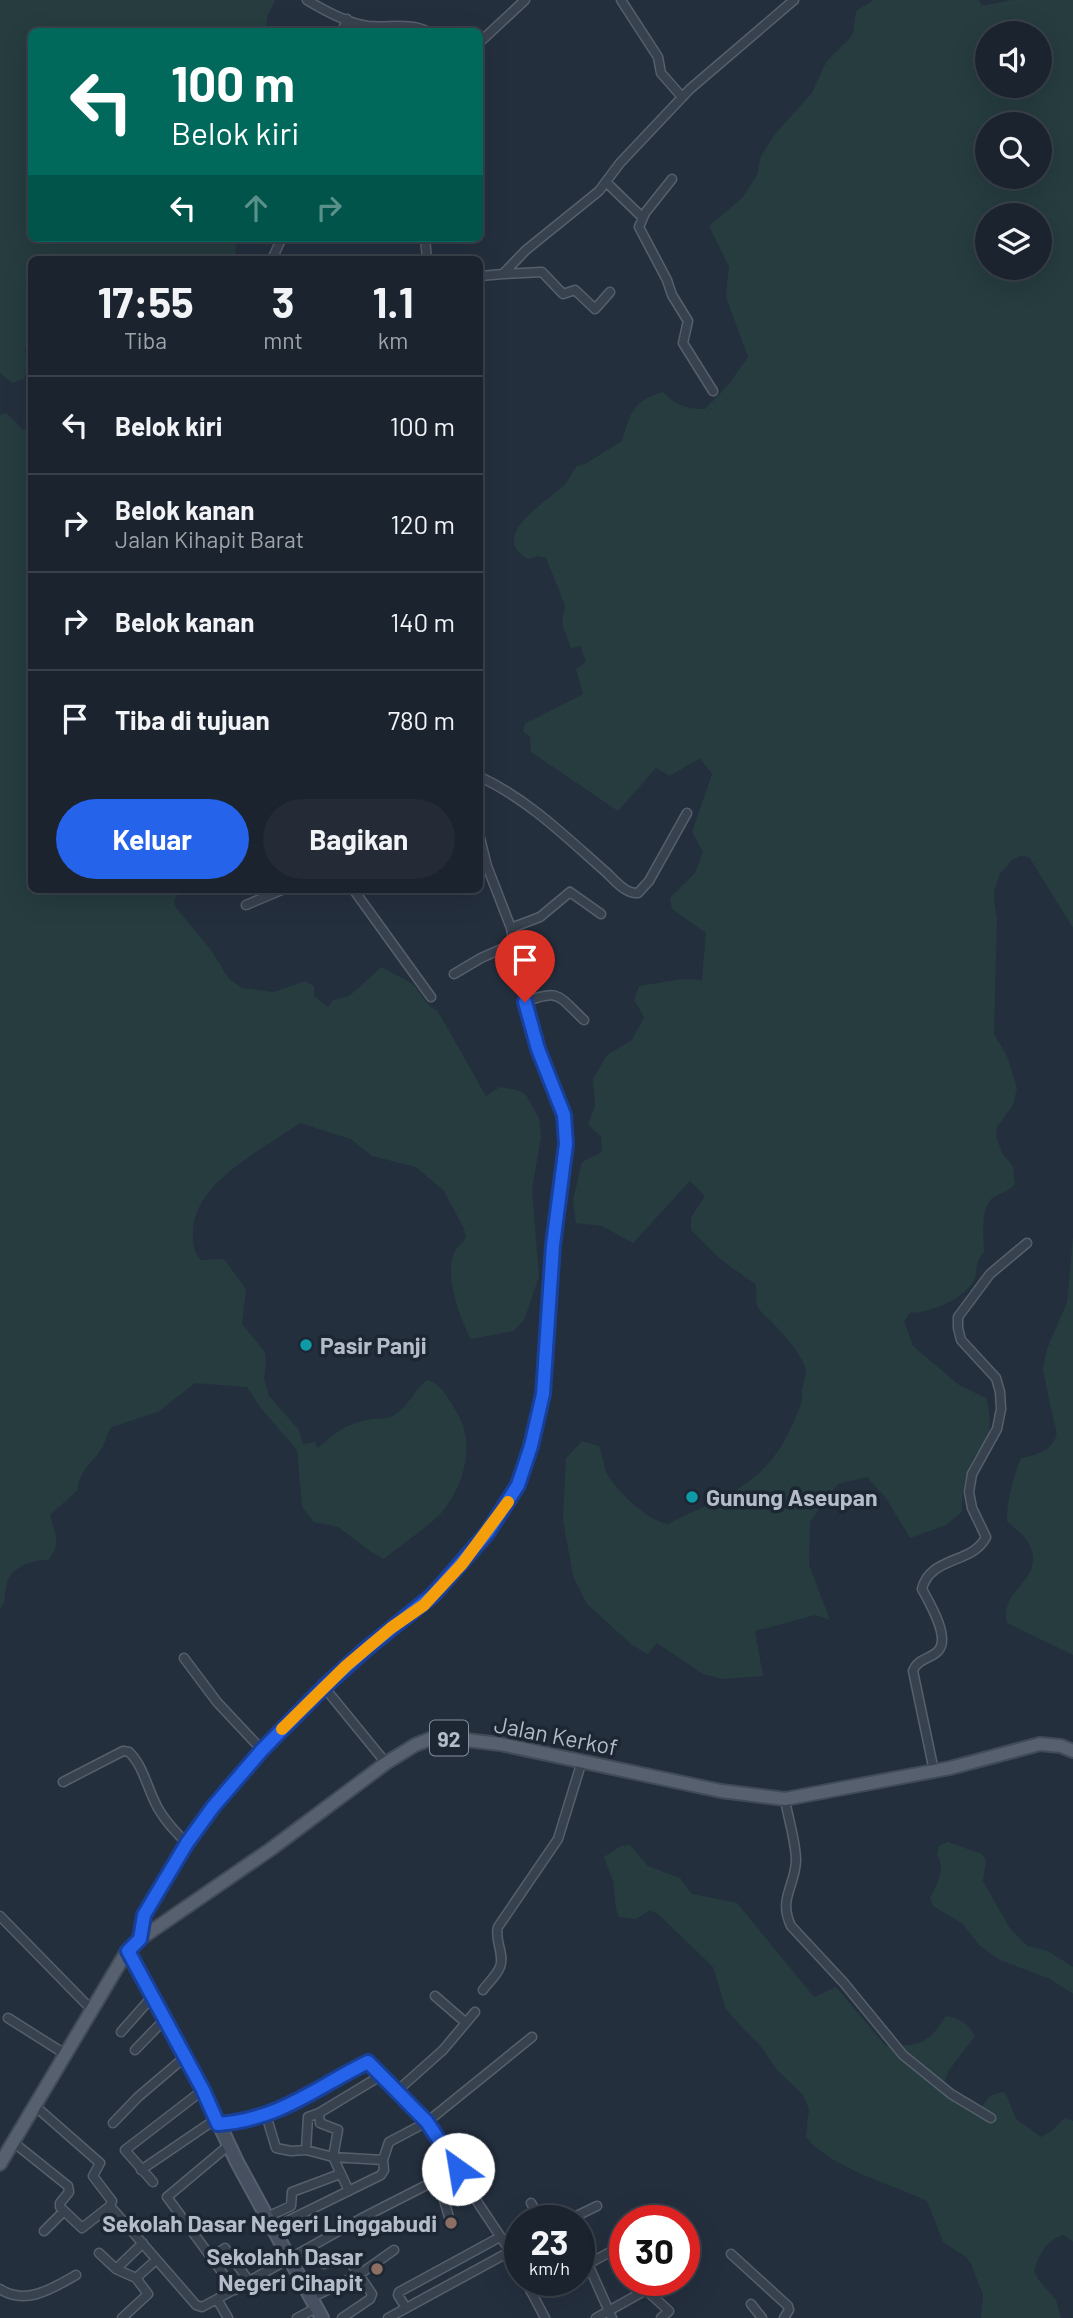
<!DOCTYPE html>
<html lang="id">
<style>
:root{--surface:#1b232e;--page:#242b36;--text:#f1f3f6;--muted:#a0a4aa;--line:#39404a;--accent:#2563eb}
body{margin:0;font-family:Barlow,sans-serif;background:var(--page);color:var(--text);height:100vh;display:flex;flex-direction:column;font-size:26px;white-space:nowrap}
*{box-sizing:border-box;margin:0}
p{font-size:23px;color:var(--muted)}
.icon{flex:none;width:38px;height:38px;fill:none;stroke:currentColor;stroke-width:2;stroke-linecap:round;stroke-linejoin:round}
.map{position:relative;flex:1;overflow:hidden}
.sheet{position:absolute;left:28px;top:256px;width:455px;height:637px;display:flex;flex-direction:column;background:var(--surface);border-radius:10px;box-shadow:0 7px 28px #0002,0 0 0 2px var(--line)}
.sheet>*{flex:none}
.banner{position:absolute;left:28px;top:28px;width:455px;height:214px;border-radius:10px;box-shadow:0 7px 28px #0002,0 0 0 2px var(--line);background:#00695c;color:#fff;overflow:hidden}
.controls{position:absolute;left:975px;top:21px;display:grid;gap:14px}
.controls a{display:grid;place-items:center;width:77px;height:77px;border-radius:50%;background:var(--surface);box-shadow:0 7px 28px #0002,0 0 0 2px var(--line);font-size:35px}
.speed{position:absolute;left:504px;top:2205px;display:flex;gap:14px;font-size:35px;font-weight:700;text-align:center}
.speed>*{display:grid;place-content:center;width:91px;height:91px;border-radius:50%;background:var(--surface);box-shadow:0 7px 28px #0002,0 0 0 2px var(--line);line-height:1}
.speed small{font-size:18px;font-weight:400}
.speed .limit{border:10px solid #d22;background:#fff;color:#111}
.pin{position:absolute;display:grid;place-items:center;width:60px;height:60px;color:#fff;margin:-72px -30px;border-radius:50% 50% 50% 0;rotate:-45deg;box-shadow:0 0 7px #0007}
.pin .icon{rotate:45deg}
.me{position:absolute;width:77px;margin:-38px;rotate:328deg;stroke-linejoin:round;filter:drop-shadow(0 0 5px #0008)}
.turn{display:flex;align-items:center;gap:24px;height:147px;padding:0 28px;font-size:32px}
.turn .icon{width:91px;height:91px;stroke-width:2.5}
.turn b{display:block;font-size:49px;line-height:60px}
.lanes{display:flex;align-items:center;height:66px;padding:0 28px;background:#0003;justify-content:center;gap:35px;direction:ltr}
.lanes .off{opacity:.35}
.eta{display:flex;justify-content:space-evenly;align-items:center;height:119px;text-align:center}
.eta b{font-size:42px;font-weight:700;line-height:49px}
.action{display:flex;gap:14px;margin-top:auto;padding:14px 28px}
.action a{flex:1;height:80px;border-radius:42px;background:var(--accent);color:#fff;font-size:28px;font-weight:700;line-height:80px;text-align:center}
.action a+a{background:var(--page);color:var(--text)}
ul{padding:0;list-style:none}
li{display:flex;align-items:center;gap:21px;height:98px;padding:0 28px;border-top:2px solid var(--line)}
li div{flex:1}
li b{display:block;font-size:26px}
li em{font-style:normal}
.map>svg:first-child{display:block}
</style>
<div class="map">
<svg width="1073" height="2318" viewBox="0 0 1073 2318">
<rect width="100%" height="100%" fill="#242f3e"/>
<path fill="#263c3f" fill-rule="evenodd" d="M0,0H275L267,18L266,31L32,32V238H237L235,259H32L31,341L25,349L28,365L24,379L12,383L0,373Z
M874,0H979L982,6L1012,0H1073V928L1029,857L1020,856L1012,860L1000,874L994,891V900L997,918L994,1034L1007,1056L1017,1088L1013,1105L997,1127L996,1136L1002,1153L1013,1166L1015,1184C1009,1191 1003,1192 995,1196C979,1206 984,1236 984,1252C972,1266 980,1270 973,1282C959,1302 933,1311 910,1313L904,1321L913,1346L959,1385L986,1398C990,1412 993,1433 984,1446C982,1449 978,1451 976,1454C965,1471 961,1493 962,1512L946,1525L910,1538L886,1498L867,1477L838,1484L810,1522L809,1565L830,1620L815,1615L755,1631L763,1676L723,1679L703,1674L657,1643L648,1654L632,1645L587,1604L573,1576L563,1520L566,1458L582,1441L599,1446C603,1455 603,1465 607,1474C618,1492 647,1521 668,1524C723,1496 767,1486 793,1423C798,1412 803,1404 802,1393C801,1384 809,1376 805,1367C799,1350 782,1333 770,1320C766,1316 762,1314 759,1309C753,1301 759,1292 755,1284L720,1259L691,1230V1217L705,1196L690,1181L633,1243L602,1226L576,1223L573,1200L582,1162L602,1152L601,1137L588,1124L595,1106L593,1079L607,1055L632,1040L644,1017L634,1000L639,986L683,979L702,980L706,933L672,909L670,898L695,873L703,852L692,832L712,774L700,758L670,776L656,768L618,811L531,752L530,736L523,732L525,724L583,694L576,669L586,662L580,646L571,648L562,624L565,605L546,558L538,556C532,558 528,561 523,556C492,532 550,500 564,485C569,480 572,472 577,466L585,464L622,441C630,414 633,400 663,392C676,405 686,409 705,409L729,384L748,357L726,297L729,267L709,226L742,198L757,175L761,156L775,134L812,93L826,62L849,39L853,33L856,11ZM987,33H1040V86H987ZM987,124H1040V177H987ZM987,215H1040V268H987Z
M6,413L24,430L31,424L32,889H181L174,901V905L211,950L229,979L242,988L274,992L305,981L314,986V996L328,1007L333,1000L349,996L382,967C391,974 404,977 413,985C422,993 424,1005 437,1010L486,1096L500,1087L518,1090L526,1095L539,1118L541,1136L532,1189L539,1277L524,1320L514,1331L471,1339C460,1318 443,1273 455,1251C457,1247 463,1242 466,1238L464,1229L444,1191L416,1167L372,1156L351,1139L300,1123C264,1149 191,1183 193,1235C193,1245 194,1252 201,1260L224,1259L246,1289L242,1324L265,1352L266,1361L264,1379L269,1396L298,1429L303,1444L315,1442L318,1448C336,1432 347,1423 372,1419C379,1418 388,1419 393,1416C409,1407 416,1386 428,1380C442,1384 449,1400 456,1411C475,1441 466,1479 446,1507C433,1525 402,1543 384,1559L373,1553L338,1527L314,1522L302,1507L297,1450L260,1407L247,1387L195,1383L158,1412L112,1427C106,1434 106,1441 102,1448C93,1463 78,1471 78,1490L50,1515C55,1533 62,1545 48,1560C31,1560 9,1567 6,1587C4,1596 7,1601 0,1609V415Z
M1073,1237V1655L1007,1623C1007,1619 1005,1615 1006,1612C1008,1587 1048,1574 1027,1541C1023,1534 1014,1528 1007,1521C1007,1500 1013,1478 1021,1458C1038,1456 1065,1444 1054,1423L1043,1369L1047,1349L1067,1302Z
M948,1842L982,1854L986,1861L983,1881L1009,1927L1027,1946L1048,1951L1073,1967V1994L1050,1979L1000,1960L979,1945L963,1924L933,1906L930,1898C937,1883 946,1870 937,1855L939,1846Z
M630,1845L648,1866L680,1878L692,1894L737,1903L814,1997L836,1987L886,2046C918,2046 928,2045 946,2016C960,2018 969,2024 975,2036L949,2070L940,2092L976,2114L990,2096L1002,2092L1006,2094L1016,2119L1041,2137L1050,2132L1065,2118L1073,2121V2242L1064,2235C1047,2239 1039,2255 1034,2271L1038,2279L1056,2300L1061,2318H981L983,2295L971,2264L966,2257L943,2242L927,2201C889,2183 844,2173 811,2143L806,2136L809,2109L803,2095L777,2070L759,2044L739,2024L726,2009L713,1967L658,1914L650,1910L636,1919L619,1917L616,1909L613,1881L604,1857L621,1846Z"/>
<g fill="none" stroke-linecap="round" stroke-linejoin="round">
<defs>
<path id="street" d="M307,0C325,11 347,23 368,26C388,28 410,22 429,32
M621,0L658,57L661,73L682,97
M342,32L347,19
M480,42L525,0
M672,179L645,213L639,227L667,280L672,295L688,321L683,343L713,391
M606,182L642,217
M425,238L427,259
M272,259L282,238
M503,274L542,272L563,294L575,290L595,309L610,292
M480,276L503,274L526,250L599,191L620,163L690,89L794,0
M480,777C528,799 567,838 607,873C615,881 626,894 638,893L649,881L687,813
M353,889L431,997
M246,905L284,889
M511,928L540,917L570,892L601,914
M454,974L481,958L515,943
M525,1002C560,988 558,996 584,1020
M184,1658L217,1702L262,1750
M324,1687L386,1763
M934,1771L913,1671C918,1658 929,1660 938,1651C951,1638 929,1602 922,1589C930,1556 973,1564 986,1537L972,1508L969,1492L972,1474L997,1429L1001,1409L1000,1392L996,1378L961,1340L958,1328V1317L990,1274L1027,1243
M63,1782L123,1751L129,1752C144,1766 148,1792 159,1810C167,1823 176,1833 187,1843
M785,1799C788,1819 796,1841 796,1861C795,1886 778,1899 791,1926L844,1983L903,2055L951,2094L991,2118
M0,1916L91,2009
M140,1939L144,1915L187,1843L213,1807L262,1750L324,1687L391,1628L424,1605L462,1564L507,1505L518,1485L527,1463L543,1394L553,1245L564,1169L566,1128L558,1099L538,1049L527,1013L511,928L487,866L480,838
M483,1990C488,1983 497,1975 500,1967C505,1954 494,1940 498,1927L558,1839L582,1761
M435,1996L465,2022
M8,2018L65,2054
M121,2032L152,1997
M135,2050L165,2019
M397,2091L443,2050L475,2012
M319,2113L320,2123L338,2130L333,2157L349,2191
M266,2115L276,2148L291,2151L306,2150L333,2157L383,2160
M113,2123L138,2097L185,2057
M218,2124C281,2119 315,2088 368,2062L427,2122L445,2147L466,2185L510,2251L520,2270
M13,2142L68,2186L69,2192L60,2203V2207L82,2228L110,2206L112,2201L93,2176L100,2163L35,2106
M229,2145L167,2197L235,2290
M306,2150L308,2117L319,2113L382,2075
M141,2170L216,2119
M153,2182L125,2150L203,2090
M531,2203L541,2221
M110,2206L196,2305L202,2307L217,2299L228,2318
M267,2217L291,2206L292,2192L340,2174
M566,2221L597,2206
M451,2224L444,2200L466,2185
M273,2228L381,2175L384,2170L383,2160L389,2142L427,2122L532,2037
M44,2231L64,2211
M579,2244L612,2318
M99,2253L116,2269L143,2243
M731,2254L788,2306L789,2310L784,2318
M210,2258L225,2248L249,2281
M324,2264L347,2257L372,2294L370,2299L342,2318
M116,2269L136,2278
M579,2269L623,2245
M525,2280L545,2318
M0,2289C26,2306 53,2288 76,2275
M531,2292L556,2280
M311,2298L360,2274L394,2250
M217,2299L362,2218L458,2169
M751,2304L762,2318
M406,2308L398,2295L399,2292L500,2237
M122,2318L148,2294L136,2278L156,2260
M297,2318L316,2308
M388,2318L520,2246
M596,2318L646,2290L669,2311L661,2318"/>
<path id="secondary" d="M127,1951L203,2090L237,2162L322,2318"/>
<path id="primary" d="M0,2164L127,1951L140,1939L271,1849L386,1763L415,1745L430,1739L449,1738L500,1744L721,1791L785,1799L950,1768L1040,1744L1061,1746L1073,1751"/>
</defs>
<use href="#street" stroke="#565f6c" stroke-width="11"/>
<use href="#secondary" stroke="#565f6c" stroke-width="16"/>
<use href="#primary" stroke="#414a57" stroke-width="16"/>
<use href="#street" stroke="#38414e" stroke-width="8"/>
<use href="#secondary" stroke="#465061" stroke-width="12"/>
<use href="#primary" stroke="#56606e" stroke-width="12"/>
</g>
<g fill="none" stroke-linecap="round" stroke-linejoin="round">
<defs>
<path id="route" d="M458,2169L427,2122L368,2062C315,2088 281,2119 218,2124L203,2090L128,1951L140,1939L144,1915L187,1843L213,1807L262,1750L324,1687L366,1649L433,1595L488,1532L518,1485L531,1446L543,1394L553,1245L566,1144L564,1115L538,1049L525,1002"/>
</defs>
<use href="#route" stroke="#184099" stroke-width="18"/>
<use href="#route" stroke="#2563eb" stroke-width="12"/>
<path stroke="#f59e0b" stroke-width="12" d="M282,1729L346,1666L391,1628L424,1605L462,1564L508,1502"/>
</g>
<g fill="#0f9aa8" stroke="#1d2633" stroke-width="2.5">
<circle cx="306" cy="1345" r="7"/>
<circle cx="692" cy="1497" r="7"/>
</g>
<g fill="#8d6e63" stroke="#1d2633" stroke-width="2.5">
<circle cx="451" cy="2223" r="7"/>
<circle cx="377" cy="2269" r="7"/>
</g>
<g text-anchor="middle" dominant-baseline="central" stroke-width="7" stroke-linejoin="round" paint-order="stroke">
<rect fill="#1d2633" stroke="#878f9c" stroke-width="2" x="430" y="1720.5" width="38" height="35" rx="5"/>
<g font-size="21" font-weight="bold" fill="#b4bcc9">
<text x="449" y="1738">92</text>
</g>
<g font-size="23" font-weight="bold" fill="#b4bcc9" stroke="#1d2633" text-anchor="start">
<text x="320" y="1345">Pasir Panji</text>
<text x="706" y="1497">Gunung Aseupan</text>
<text x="437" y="2223" text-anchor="end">Sekolah Dasar Negeri Linggabudi</text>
<text x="363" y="2256" text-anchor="end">Sekolahh Dasar<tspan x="363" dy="26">Negeri Cihapit</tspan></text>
</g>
<g font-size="23" fill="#b4bcc9" stroke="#1d2633">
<text transform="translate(556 1735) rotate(11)">Jalan Kerkof</text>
</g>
</g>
</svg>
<div class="controls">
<a><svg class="icon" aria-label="sound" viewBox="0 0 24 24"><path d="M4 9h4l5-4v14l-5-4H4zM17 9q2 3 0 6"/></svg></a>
<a><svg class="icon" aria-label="search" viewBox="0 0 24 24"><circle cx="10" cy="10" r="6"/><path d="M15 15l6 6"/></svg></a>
<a><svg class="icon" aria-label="layers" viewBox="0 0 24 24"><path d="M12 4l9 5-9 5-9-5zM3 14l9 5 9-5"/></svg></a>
</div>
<div class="speed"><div>23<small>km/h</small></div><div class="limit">30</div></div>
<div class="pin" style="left:525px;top:1002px;background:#d93025"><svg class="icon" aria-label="arrive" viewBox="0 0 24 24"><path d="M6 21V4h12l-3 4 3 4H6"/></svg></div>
<svg class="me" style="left:458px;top:2169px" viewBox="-20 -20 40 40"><circle r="19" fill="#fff"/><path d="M0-13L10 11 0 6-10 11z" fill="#2563eb"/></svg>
<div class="banner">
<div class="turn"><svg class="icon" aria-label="left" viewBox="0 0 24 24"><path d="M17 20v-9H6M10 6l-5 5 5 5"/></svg><div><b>100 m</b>Belok kiri</div></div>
<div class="lanes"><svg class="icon" aria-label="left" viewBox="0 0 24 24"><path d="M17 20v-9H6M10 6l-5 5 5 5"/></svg><svg class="icon off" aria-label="ahead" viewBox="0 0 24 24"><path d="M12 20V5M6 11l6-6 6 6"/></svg><svg class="icon off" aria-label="right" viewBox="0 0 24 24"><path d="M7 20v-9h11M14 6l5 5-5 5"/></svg></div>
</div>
<section class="sheet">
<div class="eta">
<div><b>17:55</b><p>Tiba</p></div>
<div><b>3</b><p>mnt</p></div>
<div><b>1.1</b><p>km</p></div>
</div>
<ul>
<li><svg class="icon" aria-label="left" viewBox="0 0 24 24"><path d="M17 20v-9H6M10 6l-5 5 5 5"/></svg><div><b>Belok kiri</b></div><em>100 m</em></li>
<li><svg class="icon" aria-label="right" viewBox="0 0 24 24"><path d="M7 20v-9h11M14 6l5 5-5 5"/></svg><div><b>Belok kanan</b><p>Jalan Kihapit Barat</p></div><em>120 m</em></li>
<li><svg class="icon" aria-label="right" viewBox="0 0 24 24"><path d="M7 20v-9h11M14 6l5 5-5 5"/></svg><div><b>Belok kanan</b></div><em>140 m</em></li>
<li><svg class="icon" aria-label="arrive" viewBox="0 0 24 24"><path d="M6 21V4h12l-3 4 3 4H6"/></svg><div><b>Tiba di tujuan</b></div><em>780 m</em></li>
</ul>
<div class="action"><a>Keluar</a><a>Bagikan</a></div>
</section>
</div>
